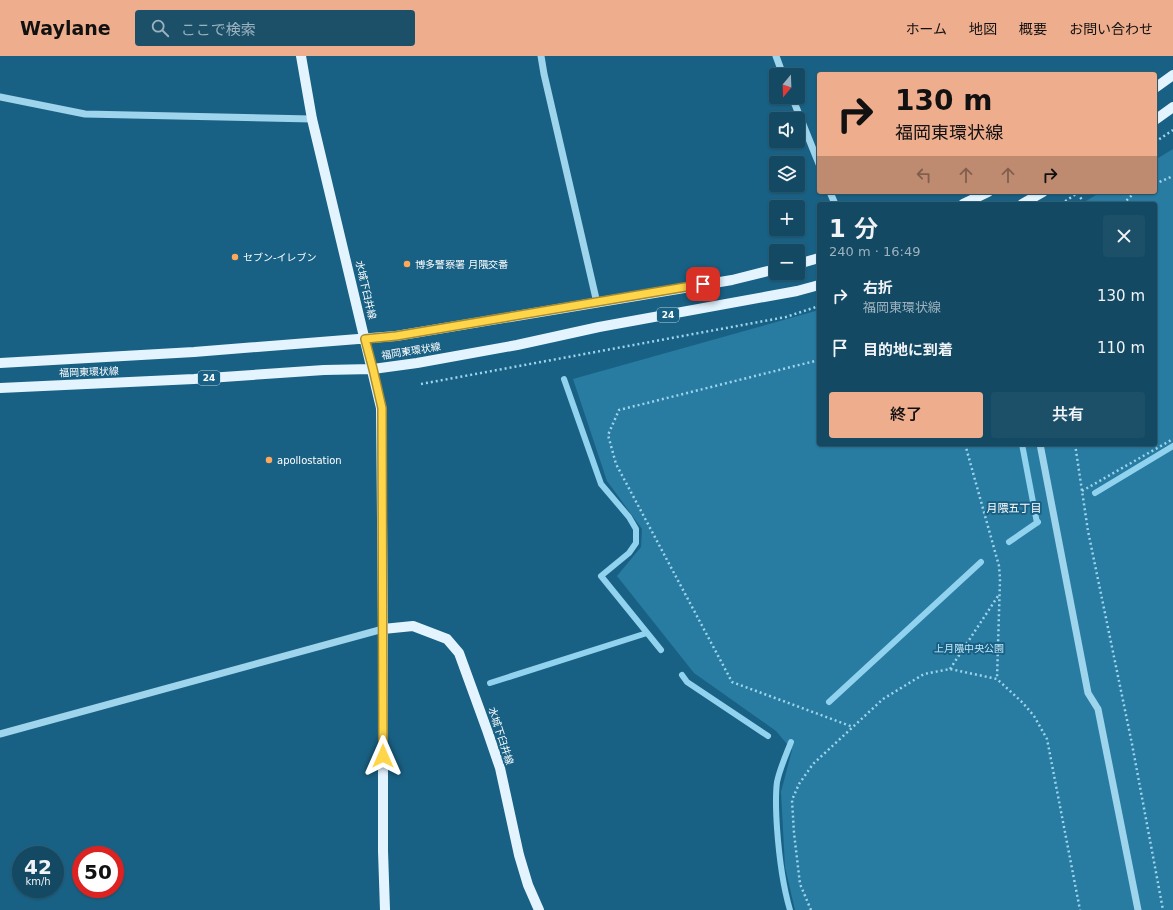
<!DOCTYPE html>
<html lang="ja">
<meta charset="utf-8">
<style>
:root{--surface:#134963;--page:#1c5069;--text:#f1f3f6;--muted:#9db2be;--line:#326178;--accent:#eead8d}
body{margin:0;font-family:"DejaVu Sans","Noto Sans JP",sans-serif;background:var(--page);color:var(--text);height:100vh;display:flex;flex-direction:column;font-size:15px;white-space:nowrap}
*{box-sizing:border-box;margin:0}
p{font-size:13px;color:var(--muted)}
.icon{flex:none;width:22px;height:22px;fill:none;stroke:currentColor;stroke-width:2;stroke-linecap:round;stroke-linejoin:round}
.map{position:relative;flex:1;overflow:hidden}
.panel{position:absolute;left:817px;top:146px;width:340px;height:244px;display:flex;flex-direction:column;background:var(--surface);border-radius:4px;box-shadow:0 1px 3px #0004,0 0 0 1px var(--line)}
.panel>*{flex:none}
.top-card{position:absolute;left:817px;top:16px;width:340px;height:122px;border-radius:4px;box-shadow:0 1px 3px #0004,0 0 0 1px var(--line);background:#eead8d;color:#111;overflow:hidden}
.needle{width:26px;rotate:199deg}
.tools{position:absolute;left:769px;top:12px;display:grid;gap:8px}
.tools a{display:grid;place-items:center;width:36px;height:36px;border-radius:4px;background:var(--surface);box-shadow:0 1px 3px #0004,0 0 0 1px var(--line);font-size:20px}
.speed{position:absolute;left:12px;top:790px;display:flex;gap:8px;font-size:20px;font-weight:700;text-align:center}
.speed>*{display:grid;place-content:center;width:52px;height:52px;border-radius:50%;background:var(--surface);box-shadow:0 1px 3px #0004,0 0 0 1px var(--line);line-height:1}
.speed small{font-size:10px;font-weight:400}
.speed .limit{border:6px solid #d22;background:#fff;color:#111}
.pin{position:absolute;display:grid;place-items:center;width:34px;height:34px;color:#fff;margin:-17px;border-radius:8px;box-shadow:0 2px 6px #0006}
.me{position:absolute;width:44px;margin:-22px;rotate:0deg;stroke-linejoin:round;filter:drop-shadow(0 0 3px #0008)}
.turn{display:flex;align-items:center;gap:14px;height:84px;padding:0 12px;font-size:18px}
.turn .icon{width:52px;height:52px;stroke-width:2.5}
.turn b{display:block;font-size:28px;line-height:34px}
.lanes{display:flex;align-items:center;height:38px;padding:0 12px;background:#0003;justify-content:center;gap:20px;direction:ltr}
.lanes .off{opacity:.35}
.round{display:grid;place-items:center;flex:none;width:42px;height:42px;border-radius:4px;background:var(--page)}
.headline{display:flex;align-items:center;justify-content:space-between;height:68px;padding:0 12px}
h1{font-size:24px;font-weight:600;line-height:30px}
.primary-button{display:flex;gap:8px;margin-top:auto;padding:8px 12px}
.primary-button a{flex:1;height:46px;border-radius:4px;background:var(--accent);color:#111;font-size:16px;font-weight:600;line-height:46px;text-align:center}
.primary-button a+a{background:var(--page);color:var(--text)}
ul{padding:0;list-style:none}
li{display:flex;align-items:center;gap:12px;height:52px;padding:0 12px}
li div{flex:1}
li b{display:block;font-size:15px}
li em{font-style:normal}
header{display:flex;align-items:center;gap:24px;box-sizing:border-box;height:56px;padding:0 20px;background:var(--accent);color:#111}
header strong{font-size:19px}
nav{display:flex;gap:22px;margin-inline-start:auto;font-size:14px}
.search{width:280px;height:36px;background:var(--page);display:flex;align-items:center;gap:10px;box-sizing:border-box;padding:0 14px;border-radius:4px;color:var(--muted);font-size:15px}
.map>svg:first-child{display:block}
</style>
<header>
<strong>Waylane</strong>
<div class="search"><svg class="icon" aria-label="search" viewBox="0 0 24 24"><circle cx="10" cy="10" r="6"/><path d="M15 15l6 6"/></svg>ここで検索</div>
<nav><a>ホーム</a><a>地図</a><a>概要</a><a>お問い合わせ</a></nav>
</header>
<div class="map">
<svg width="1173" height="854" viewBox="0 0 1173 854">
<rect width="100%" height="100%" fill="#196184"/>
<path fill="#287ba1" d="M1173,93V854H795L785,811L781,736L792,694L776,675L694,617L617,520L641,491L642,473L607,425L573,323L819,254V388H1155V148H1081L1101,136H1155V104Z"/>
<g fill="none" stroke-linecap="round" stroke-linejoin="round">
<path stroke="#91d2ee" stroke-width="6" d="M564,323L601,428L629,461L636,473V487L629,497L601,520L661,594
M1022,388L1037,467
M1095,437L1173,390
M1009,486L1038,466
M682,619L687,626L768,680
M490,627L647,577
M829,646L981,506
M790,854C782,827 779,800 777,772C776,757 775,741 777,726C780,712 786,699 791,686"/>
<path stroke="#9ed4ec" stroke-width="2.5" stroke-dasharray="2 3" stroke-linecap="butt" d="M1155,86L1173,74
M1155,128L1173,120
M1078,137L1084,148
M1061,148L1079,136
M1123,148L1133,138L1136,136
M819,304L619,354L608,379L616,408L732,626L853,671
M421,328L786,261L819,250
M965,388L999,510L1000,523L997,623
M1075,388L1088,475L1132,688L1163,854
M1082,435L1173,383
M950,613L998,540
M811,854L800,828L794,777L792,744L799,728L813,708L883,643L924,618L950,613L997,623L1023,647L1034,660L1047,683L1080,854"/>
<path stroke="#9ed4ec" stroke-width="7" d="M541,0L544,18L597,247
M776,0L783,19
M0,41L85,58L312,63
M792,41L819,108
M830,136L835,148
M1040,388L1088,637L1098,653L1138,854
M0,678L383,573"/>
<path stroke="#e3f4ff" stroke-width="10" d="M301,0L312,63L381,352L383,573V795L385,854
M1155,32L1173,19
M1155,64L1173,51
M963,148L988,136
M1022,148L1043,136
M798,208L819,202
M0,307L194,296L396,280L732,224L776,213
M0,332L194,323L324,314L373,313L417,307L517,289L599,271L797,235L819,229
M383,573L413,570L447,583L459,597L487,674L500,712L519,799L528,829L539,854"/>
</g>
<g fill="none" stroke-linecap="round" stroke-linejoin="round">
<defs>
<path id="route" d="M383,700L382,352L373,313L365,283L396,280L703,228"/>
</defs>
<use href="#route" stroke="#a68a30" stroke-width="10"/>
<use href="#route" stroke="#ffd54a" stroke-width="7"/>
</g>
<g fill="#ffa859" stroke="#196184" stroke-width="1.5">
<circle cx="235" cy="201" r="4"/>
<circle cx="407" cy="208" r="4"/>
<circle cx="269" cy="404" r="4"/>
</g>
<g text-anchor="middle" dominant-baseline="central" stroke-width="4" stroke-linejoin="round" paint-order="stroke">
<g fill="#196184" stroke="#bad0da" stroke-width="1">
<rect x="657" y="252" width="22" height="14" rx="3"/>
<rect x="198" y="315" width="22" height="14" rx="3"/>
</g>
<g font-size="9" font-weight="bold" fill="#fff">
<text x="668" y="259">24</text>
<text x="209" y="322">24</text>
</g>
<g font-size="10" fill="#fff" stroke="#196184" text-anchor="start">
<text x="243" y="201">セブン-イレブン</text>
<text x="415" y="208">博多警察署 月隈交番</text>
<text x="277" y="404">apollostation</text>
</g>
<g font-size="10" fill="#fff" stroke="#196184">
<text transform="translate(366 234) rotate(77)">水城下臼井線</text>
<text transform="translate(411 295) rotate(-9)">福岡東環状線</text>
<text transform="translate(89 316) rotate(-2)">福岡東環状線</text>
<text transform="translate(501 680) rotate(72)">水城下臼井線</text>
</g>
<g font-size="10" fill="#c3e8f9" stroke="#196184">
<text x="969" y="592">上月隈中央公園</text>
</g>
<g font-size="11" fill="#fff" stroke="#196184">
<text x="1014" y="452">月隈五丁目</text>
</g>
</g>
</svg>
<div class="tools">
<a><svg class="needle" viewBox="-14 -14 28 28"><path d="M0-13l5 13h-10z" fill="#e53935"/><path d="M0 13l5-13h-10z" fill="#9db2be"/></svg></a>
<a><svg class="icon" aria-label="sound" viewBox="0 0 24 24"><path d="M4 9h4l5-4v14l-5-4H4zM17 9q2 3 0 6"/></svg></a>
<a><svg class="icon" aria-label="layers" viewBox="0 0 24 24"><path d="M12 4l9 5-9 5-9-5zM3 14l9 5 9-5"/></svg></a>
<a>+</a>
<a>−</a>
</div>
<div class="speed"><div>42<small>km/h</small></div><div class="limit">50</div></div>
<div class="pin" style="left:703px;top:228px;background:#d93025"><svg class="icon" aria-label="arrive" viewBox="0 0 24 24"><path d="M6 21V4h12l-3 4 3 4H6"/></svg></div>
<svg class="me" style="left:383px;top:700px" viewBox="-20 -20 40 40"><path d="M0-17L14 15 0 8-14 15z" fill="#ffd54a" stroke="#fff" stroke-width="4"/></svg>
<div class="top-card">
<div class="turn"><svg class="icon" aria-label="right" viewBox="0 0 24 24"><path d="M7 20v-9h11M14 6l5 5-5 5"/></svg><div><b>130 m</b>福岡東環状線</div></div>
<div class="lanes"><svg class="icon off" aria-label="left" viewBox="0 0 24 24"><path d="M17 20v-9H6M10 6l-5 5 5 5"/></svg><svg class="icon off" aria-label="ahead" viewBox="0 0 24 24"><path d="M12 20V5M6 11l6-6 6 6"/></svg><svg class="icon off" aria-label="ahead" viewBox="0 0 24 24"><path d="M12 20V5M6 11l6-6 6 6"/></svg><svg class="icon" aria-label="right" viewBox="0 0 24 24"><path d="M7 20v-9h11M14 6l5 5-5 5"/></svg></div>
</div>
<section class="panel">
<div class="headline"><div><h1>1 分</h1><p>240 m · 16:49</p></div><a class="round"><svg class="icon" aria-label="close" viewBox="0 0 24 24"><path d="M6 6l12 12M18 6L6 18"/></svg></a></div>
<ul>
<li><svg class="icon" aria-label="right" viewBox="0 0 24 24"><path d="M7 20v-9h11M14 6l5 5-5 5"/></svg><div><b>右折</b><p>福岡東環状線</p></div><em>130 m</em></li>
<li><svg class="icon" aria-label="arrive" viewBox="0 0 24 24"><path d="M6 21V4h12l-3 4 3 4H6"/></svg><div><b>目的地に到着</b></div><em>110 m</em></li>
</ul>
<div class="primary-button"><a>終了</a><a>共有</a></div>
</section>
</div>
